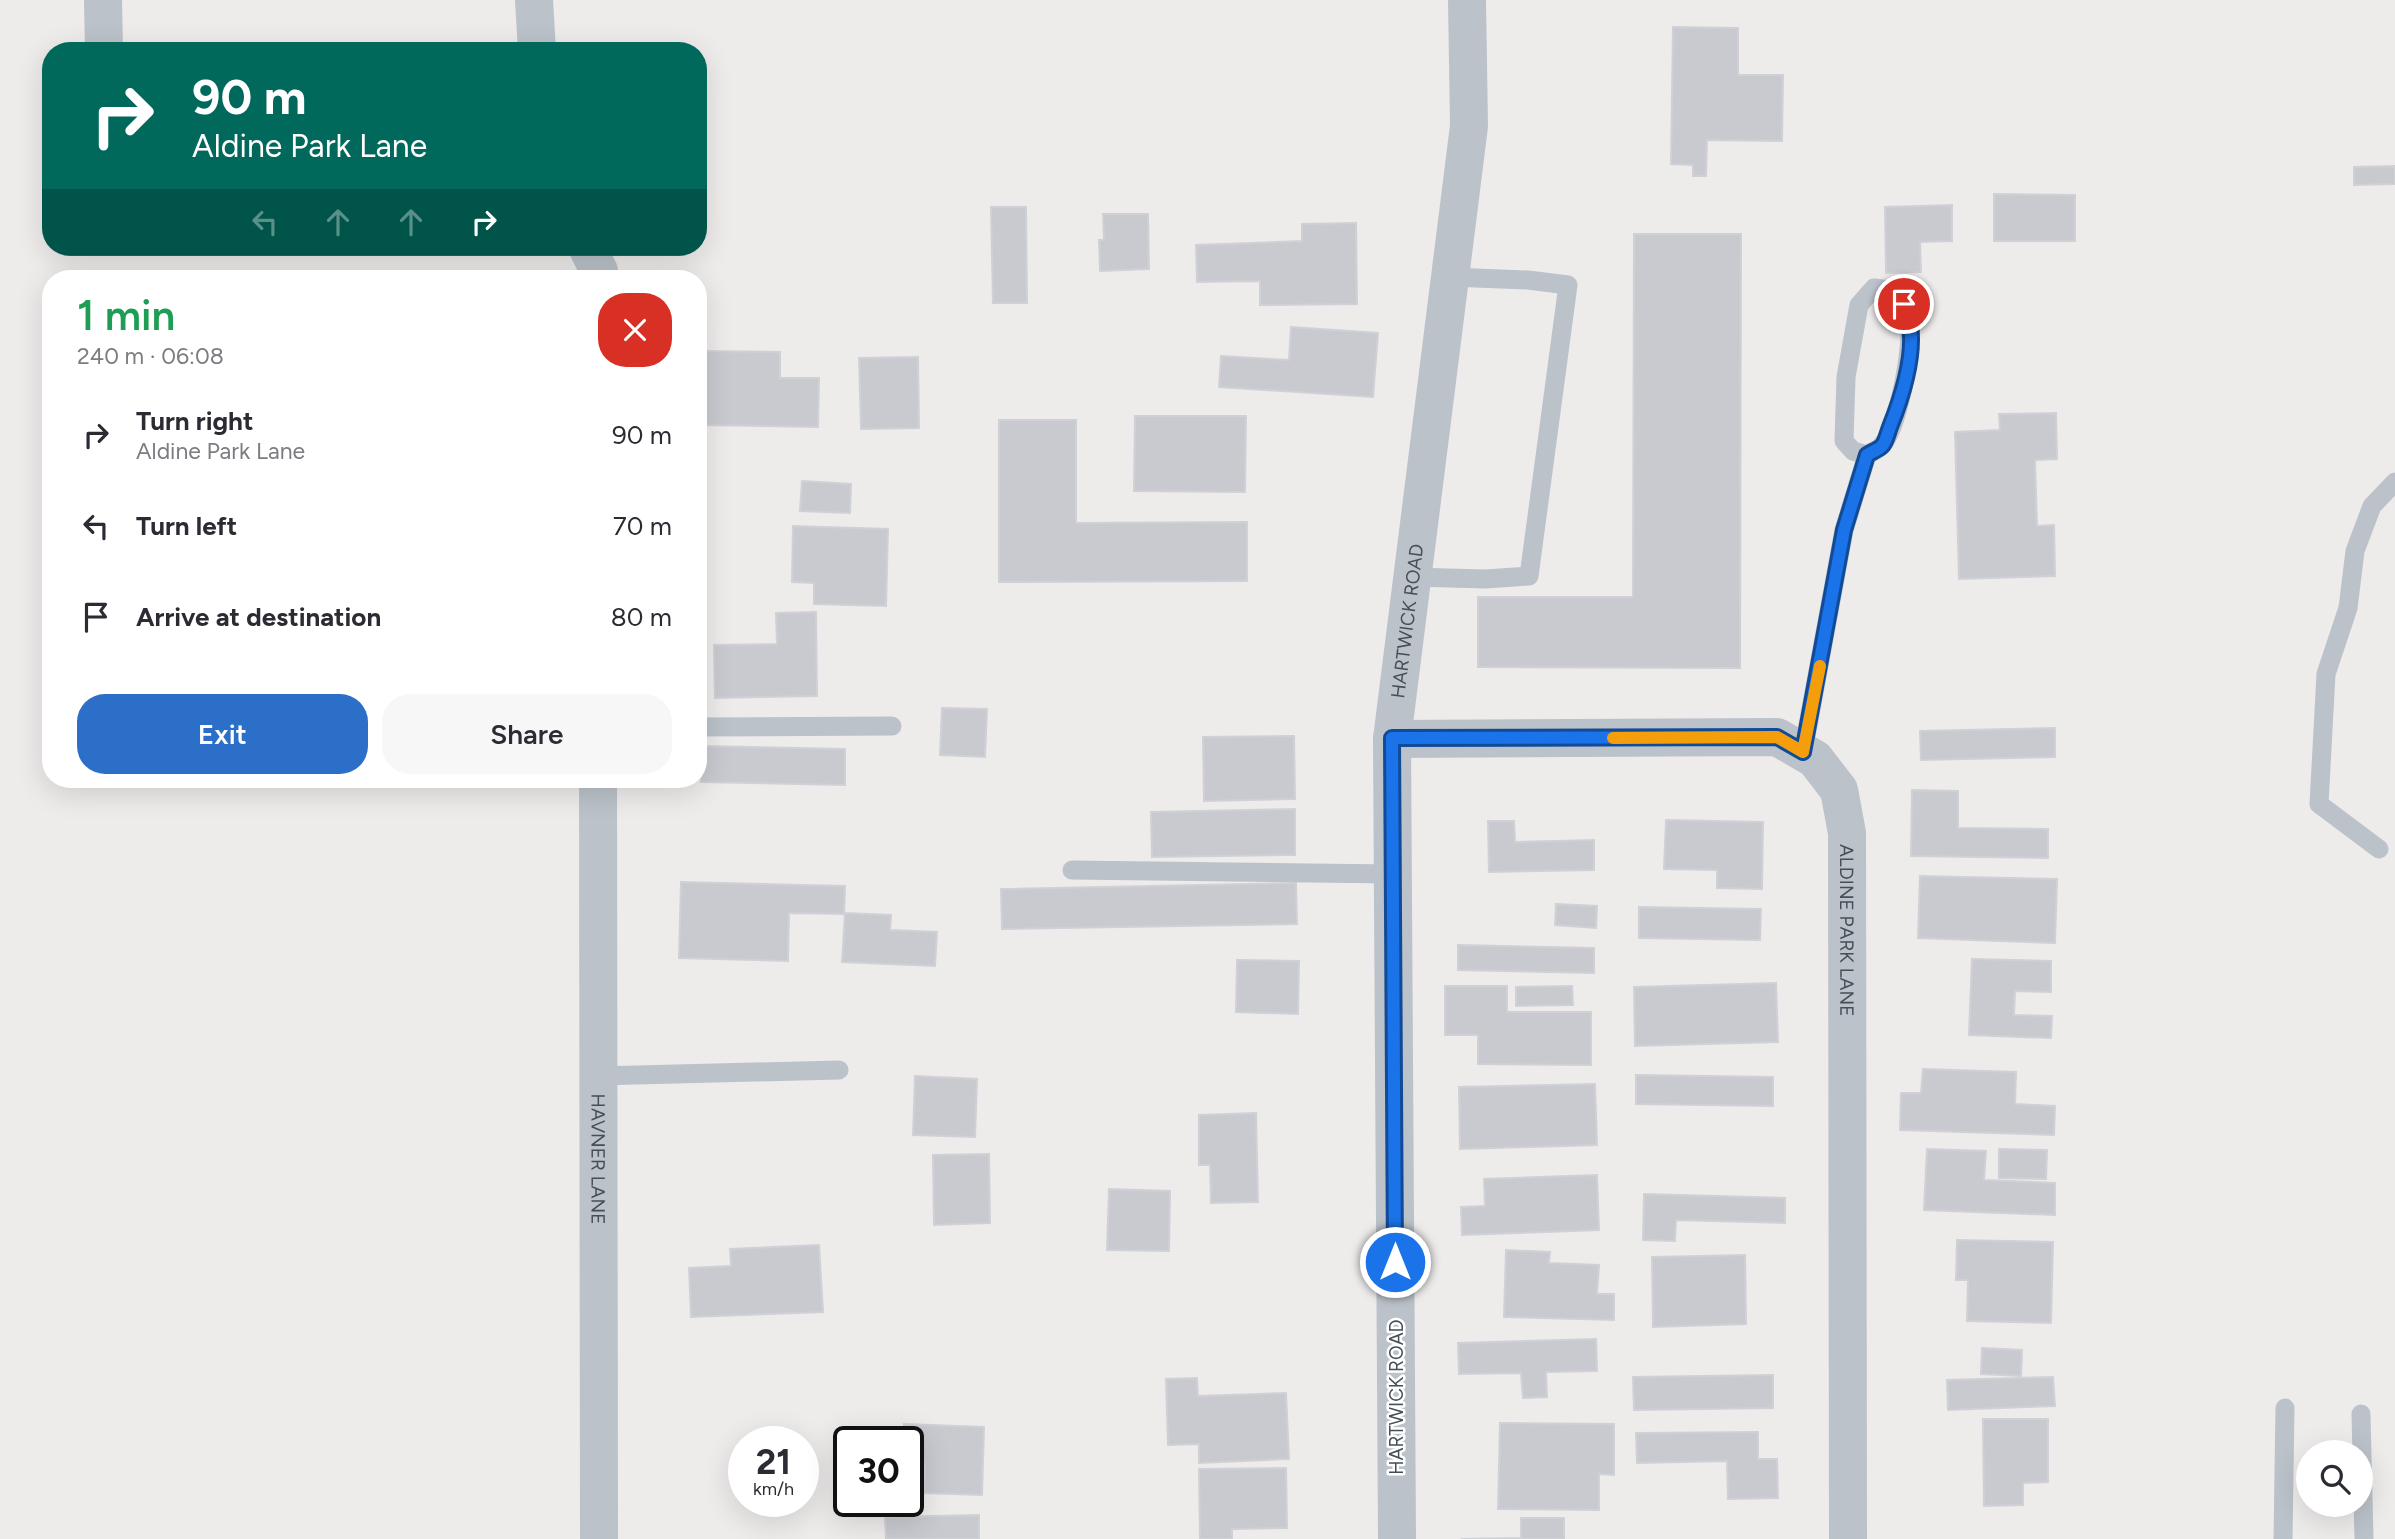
<!DOCTYPE html>
<meta charset="utf-8">
<style>
:root{--surface:#fff;--page:#f7f7f7;--text:#2b2b33;--muted:#7c7c81;--accent:#2b6fc8}
body{margin:0;font-family:Figtree,sans-serif;background:var(--page);color:var(--text);height:100vh;display:flex;flex-direction:column;font-size:26px;white-space:nowrap}
*{box-sizing:border-box;margin:0}
p{font-size:23px;color:var(--muted)}
.icon{flex:none;width:38px;height:38px;fill:none;stroke:currentColor;stroke-width:2;stroke-linecap:round;stroke-linejoin:round}
.map{position:relative;flex:1;overflow:hidden}
.panel{position:absolute;left:42px;top:270px;width:665px;height:518px;display:flex;flex-direction:column;background:var(--surface);border-radius:28px;box-shadow:0 7px 28px #0002}
.panel>*{flex:none}
.guide{position:absolute;left:42px;top:42px;width:665px;height:214px;border-radius:28px;box-shadow:0 7px 28px #0002;background:#00695c;color:#fff;overflow:hidden}
.tools{position:absolute;left:2296px;top:1440px;display:grid;gap:14px}
.tools a{display:grid;place-items:center;width:77px;height:77px;border-radius:50%;background:var(--surface);box-shadow:0 7px 28px #0002;font-size:35px}
.speed{position:absolute;left:728px;top:1426px;display:flex;gap:14px;font-size:35px;font-weight:700;text-align:center}
.speed>*{display:grid;place-content:center;width:91px;height:91px;border-radius:50%;background:var(--surface);box-shadow:0 7px 28px #0002;line-height:1}
.speed small{font-size:18px;font-weight:400}
.speed .limit{border:4px solid #111;border-radius:10px;background:#fff;color:#111}
.pin{position:absolute;display:grid;place-items:center;width:60px;height:60px;color:#fff;margin:-30px;border:4px solid #fff;border-radius:50%;box-shadow:0 2px 7px #0007}
.me{position:absolute;width:77px;margin:-38px;rotate:0deg;stroke-linejoin:round;filter:drop-shadow(0 0 5px #0008)}
.turn{display:flex;align-items:center;gap:24px;height:147px;padding:0 35px;font-size:32px}
.turn .icon{width:91px;height:91px;stroke-width:2.5}
.turn b{display:block;font-size:49px;line-height:60px}
.lanes{display:flex;align-items:center;height:66px;padding:0 35px;background:#0003;justify-content:center;gap:35px;direction:ltr}
.lanes .off{opacity:.35}
.round{display:grid;place-items:center;flex:none;width:74px;height:74px;border-radius:28px;background:var(--page)}
.headline{display:flex;align-items:center;justify-content:space-between;height:119px;padding:0 35px}
h1{font-size:42px;font-weight:600;line-height:52px;color:#1e9e55}
.action{display:flex;gap:14px;margin-top:auto;padding:14px 35px}
.action a{flex:1;height:80px;border-radius:28px;background:var(--accent);color:#fff;font-size:28px;font-weight:600;line-height:80px;text-align:center}
.action a+a{background:var(--page);color:var(--text)}
ul{padding:0;list-style:none}
li{display:flex;align-items:center;gap:21px;height:91px;padding:0 35px}
li div{flex:1}
li b{display:block;font-size:26px}
li em{font-style:normal}
.map>svg:first-child{display:block}
</style>
<div class="map">
<svg width="2395" height="1539" viewBox="0 0 2395 1539">
<rect width="100%" height="100%" fill="#eeebeb"/>
<path fill="#c9cad0" stroke="#d0d1d6" stroke-width="2" d="M1673,27L1738,28V75H1783L1782,141L1707,140L1706,176H1693V165L1671,164Z
M2395,166V184L2354,185V167Z
M1994,194L2075,195V241H1994Z
M1952,205V241L1920,242L1921,272L1886,273L1885,207Z
M991,207H1026L1027,303H993Z
M1103,214H1148L1149,269L1100,271L1099,240H1104Z
M1356,223L1357,304L1260,305V281L1197,282L1196,245L1302,241V224Z
M1634,234H1741L1740,668L1478,667V597H1633Z
M1291,327L1378,333L1373,397L1219,387L1221,356L1289,360Z
M698,351L780,352V378H819L818,427L698,425Z
M918,357L919,428L861,429L859,358Z
M2056,413L2057,459L2035,460L2037,526L2054,525L2055,576L1959,579L1955,432L2000,430L1999,414Z
M1135,416H1246L1245,492L1134,491Z
M999,420H1076V523L1247,522V581L999,582Z
M802,481L851,484L850,513L800,511Z
M793,526L888,529L886,606L814,604V583L792,582Z
M816,612L817,696L715,698L714,645L777,644L776,613Z
M942,708L987,709L985,757L940,755Z
M2055,728V757L1921,760L1920,731Z
M1294,736L1295,799L1204,801L1203,737Z
M702,746L845,749V785L701,782Z
M1912,790L1958,791V828L2048,829V858L1911,856Z
M1295,809V855L1152,857L1151,812Z
M1666,820L1763,822L1762,889L1717,888V870L1664,869Z
M1488,821H1514L1515,842L1594,840V870L1489,872Z
M1920,876L2057,879L2055,943L1918,938Z
M681,882L845,886L844,914L789,913L788,961L679,958Z
M1296,883L1297,924L1002,929L1001,889Z
M1556,904L1597,906L1596,928L1555,925Z
M1639,907L1761,909L1760,940L1639,938Z
M845,913L891,915L890,930L937,932L935,966L842,962Z
M1458,945L1594,948V973L1458,970Z
M1972,959L2051,961V992L2015,991L2014,1015L2052,1016L2051,1038L1969,1035Z
M1237,960L1299,961L1298,1014L1236,1012Z
M1776,983L1778,1042L1635,1046L1634,987Z
M1445,986H1507V1012H1591V1065L1478,1064V1035H1445Z
M1572,986L1573,1005L1516,1006V987Z
M1923,1069L2016,1072L2015,1104L2055,1106L2054,1135L1900,1130L1901,1093H1921Z
M1636,1075L1773,1077V1106L1636,1104Z
M915,1076L977,1079L975,1137L913,1135Z
M1595,1084L1597,1145L1460,1149L1459,1087Z
M1256,1113L1258,1202L1211,1203L1210,1165H1199V1115Z
M1927,1149L1986,1151L1984,1180L2055,1183V1215L1924,1210Z
M1999,1149L2047,1150L2046,1179L1999,1178Z
M989,1154L990,1223L934,1225L933,1155Z
M1597,1175L1599,1230L1462,1235L1461,1207L1485,1206L1484,1179Z
M1109,1189L1170,1191L1169,1251L1107,1250Z
M1644,1194L1785,1198V1223L1676,1220L1675,1241L1643,1240Z
M1957,1240L2053,1242L2051,1323L1967,1321L1968,1280H1956Z
M819,1245L823,1312L691,1317L689,1268L731,1266L730,1249Z
M1506,1250L1550,1252L1549,1263L1599,1265L1597,1294H1614V1320L1504,1317Z
M1745,1255L1746,1324L1653,1327L1652,1257Z
M1596,1339L1597,1371L1546,1372L1547,1397L1523,1398L1521,1373L1459,1374L1458,1343Z
M1982,1348L2022,1350L2021,1376L1981,1374Z
M1773,1375V1408L1634,1410L1633,1377Z
M2053,1377L2055,1406L1948,1410L1947,1380Z
M1197,1378L1198,1396L1286,1393L1289,1459L1199,1463V1444L1168,1445L1166,1379Z
M1983,1419H2048V1482L2023,1483V1505L1984,1506Z
M1500,1423L1614,1424V1475L1599,1474V1510L1498,1509Z
M904,1424L984,1427L982,1495L924,1493L925,1463L908,1462V1442H903Z
M1758,1432V1459H1777L1778,1498L1728,1499L1727,1461L1637,1463L1636,1433Z
M1286,1468L1287,1528L1232,1529V1539H1200L1199,1469Z
M979,1515V1539H886L885,1517Z
M1521,1518H1564V1539H1461L1521,1538Z"/>
<g fill="none" stroke-linecap="round" stroke-linejoin="round">
<path stroke="#bbc2c9" stroke-width="19" d="M1412,577L1485,579L1529,576L1568,285L1528,280L1450,277
M698,727L892,726
M1803,752L1844,530L1867,455C1871,452 1878,450 1881,446C1898,431 1915,338 1909,316C1907,308 1901,299 1898,291L1874,288L1859,305L1846,377L1844,441L1853,451L1867,455
M2379,849L2319,804L2326,674L2348,608L2355,551L2372,506L2395,482
M1072,870L1393,874
M597,1076L839,1070
M2361,1414L2364,1539
M2283,1539L2285,1408"/>
<g stroke="#bbc2c9" stroke-width="38">
<path d="M103,0L104,50"/>
<path d="M534,0L537,51"/>
<path d="M587,247L599,271L600,278"/>
<path id="s1" d="M1392,739L1777,737L1815,759L1839,790L1847,833L1848,1539"/>
<path id="s2" d="M598,779L599,1539"/>
<path id="s3" d="M1397,1539L1392,739L1469,126L1467,0"/>
</g>
</g>
<g fill="none" stroke-linecap="round" stroke-linejoin="round">
<defs>
<path id="route" d="M1395,1262L1392,738L1777,737L1803,752L1844,530L1867,455C1871,452 1878,450 1882,446C1886,442 1888,432 1890,427C1904,392 1921,339 1904,304"/>
</defs>
<use href="#route" stroke="#114b97" stroke-width="18"/>
<use href="#route" stroke="#1a73e8" stroke-width="12"/>
<path stroke="#f59e0b" stroke-width="12" d="M1613,738L1777,737L1803,752L1820,666"/>
</g>
<g text-anchor="middle" dominant-baseline="central" stroke-width="5" stroke-linejoin="round" paint-order="stroke">
<g font-size="19" fill="#464e56" stroke="#fff">
<text stroke="none"><textPath href="#s3" startOffset="919">HARTWICK ROAD</textPath></text>
<text stroke="none"><textPath href="#s1" startOffset="609">ALDINE PARK LANE</textPath></text>
<text stroke="none"><textPath href="#s2" startOffset="380">HAVNER LANE</textPath></text>
<text transform="translate(1396 1397) rotate(-90)">HARTWICK ROAD</text>
</g>
</g>
</svg>
<div class="tools">
<a><svg class="icon" aria-label="search" viewBox="0 0 24 24"><circle cx="10" cy="10" r="6"/><path d="M15 15l6 6"/></svg></a>
</div>
<div class="speed"><div>21<small>km/h</small></div><div class="limit">30</div></div>
<div class="pin" style="left:1904px;top:304px;background:#d93025"><svg class="icon" aria-label="arrive" viewBox="0 0 24 24"><path d="M6 21V4h12l-3 4 3 4H6"/></svg></div>
<svg class="me" style="left:1395px;top:1262px" viewBox="-20 -20 40 40"><circle r="17" fill="#1a73e8" stroke="#fff" stroke-width="3"/><path d="M0-11L8 9 0 5-8 9z" fill="#fff"/></svg>
<div class="guide">
<div class="turn"><svg class="icon" aria-label="right" viewBox="0 0 24 24"><path d="M7 20v-9h11M14 6l5 5-5 5"/></svg><div><b>90 m</b>Aldine Park Lane</div></div>
<div class="lanes"><svg class="icon off" aria-label="left" viewBox="0 0 24 24"><path d="M17 20v-9H6M10 6l-5 5 5 5"/></svg><svg class="icon off" aria-label="ahead" viewBox="0 0 24 24"><path d="M12 20V5M6 11l6-6 6 6"/></svg><svg class="icon off" aria-label="ahead" viewBox="0 0 24 24"><path d="M12 20V5M6 11l6-6 6 6"/></svg><svg class="icon" aria-label="right" viewBox="0 0 24 24"><path d="M7 20v-9h11M14 6l5 5-5 5"/></svg></div>
</div>
<section class="panel">
<div class="headline"><div><h1>1 min</h1><p>240 m · 06:08</p></div><a class="round" style="background:#d93025;color:#fff"><svg class="icon" aria-label="close" viewBox="0 0 24 24"><path d="M6 6l12 12M18 6L6 18"/></svg></a></div>
<ul>
<li><svg class="icon" aria-label="right" viewBox="0 0 24 24"><path d="M7 20v-9h11M14 6l5 5-5 5"/></svg><div><b>Turn right</b><p>Aldine Park Lane</p></div><em>90 m</em></li>
<li><svg class="icon" aria-label="left" viewBox="0 0 24 24"><path d="M17 20v-9H6M10 6l-5 5 5 5"/></svg><div><b>Turn left</b></div><em>70 m</em></li>
<li><svg class="icon" aria-label="arrive" viewBox="0 0 24 24"><path d="M6 21V4h12l-3 4 3 4H6"/></svg><div><b>Arrive at destination</b></div><em>80 m</em></li>
</ul>
<div class="action"><a>Exit</a><a>Share</a></div>
</section>
</div>
